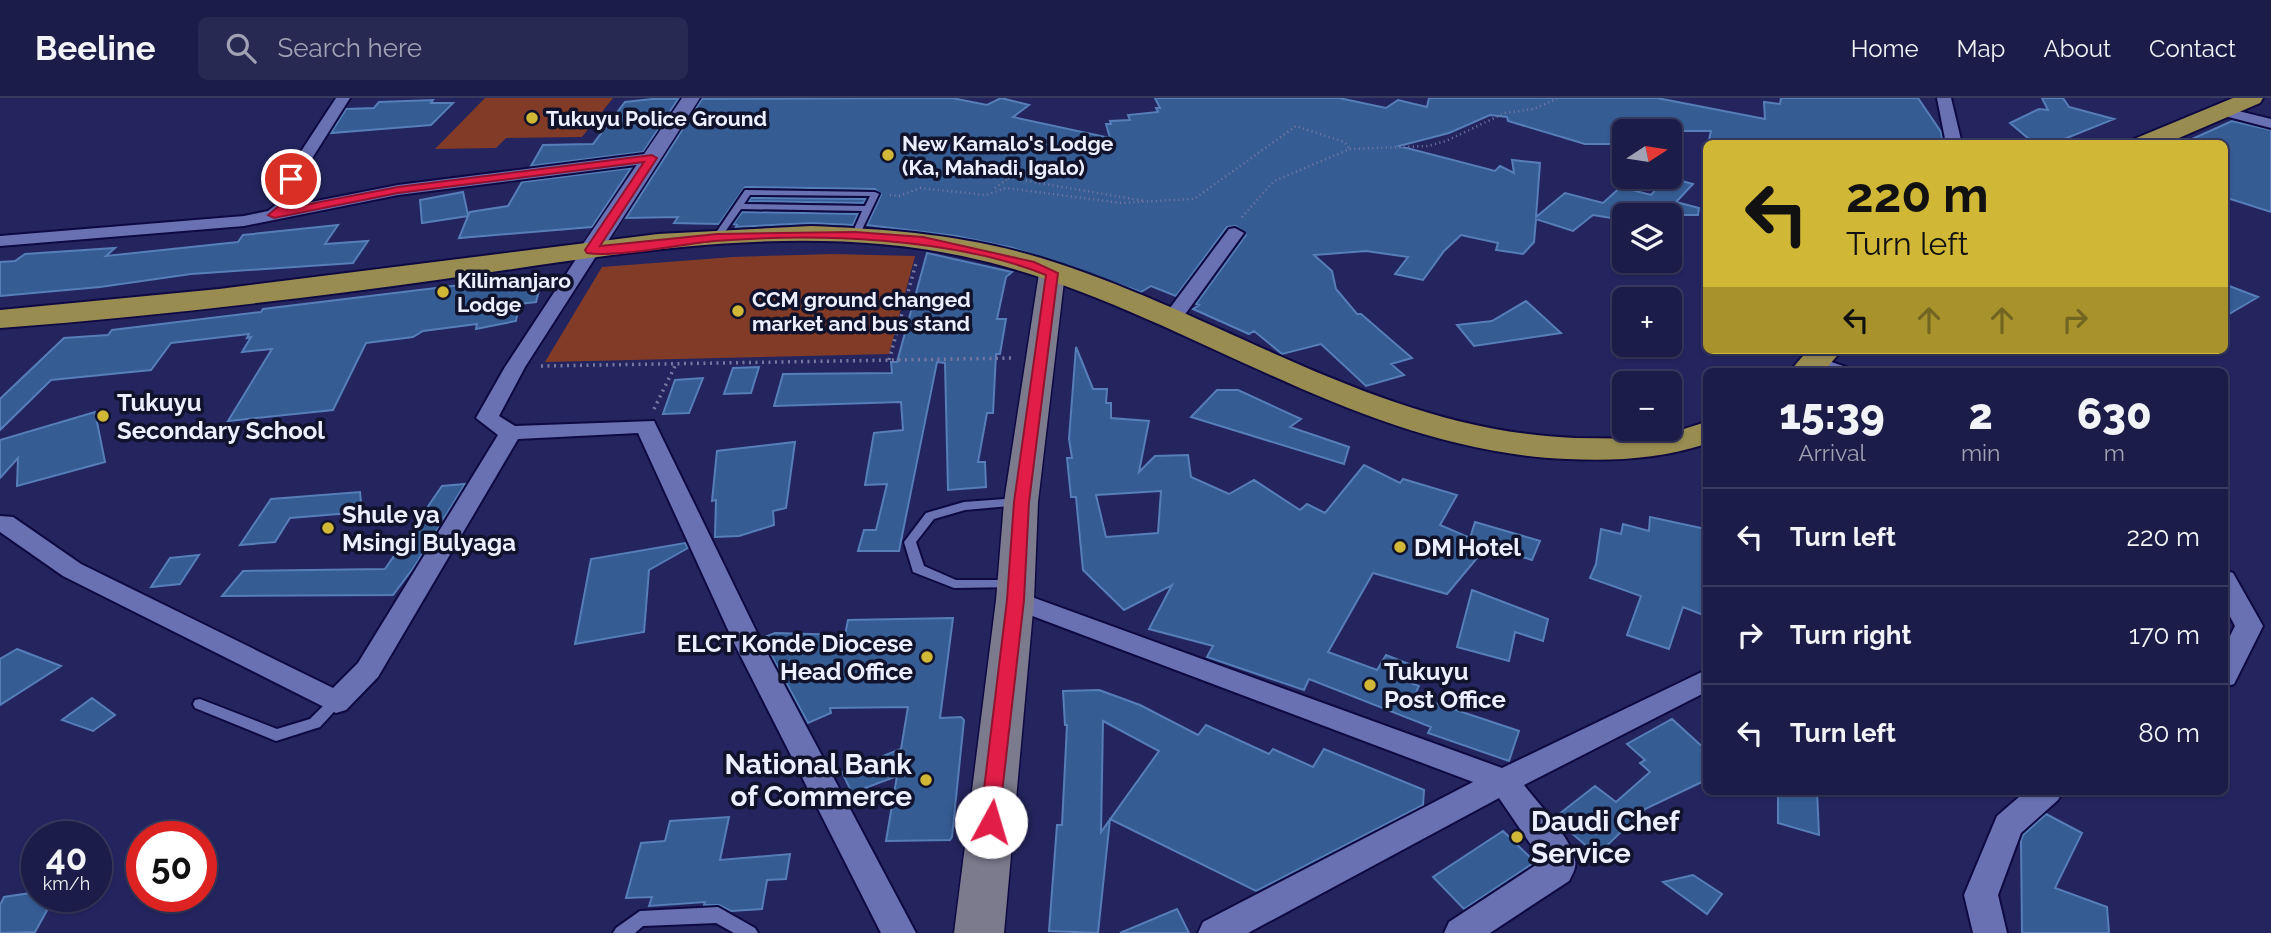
<!DOCTYPE html>
<meta charset="utf-8">
<style>
:root{--surface:#1b1c47;--page:#282952;--text:#f1f3f6;--muted:#a0a1b4;--line:#393a60}
body{margin:0;font-family:Raleway,sans-serif;background:var(--page);color:var(--text);height:100vh;display:flex;flex-direction:column;font-size:26px;white-space:nowrap}
*{box-sizing:border-box;margin:0}
p{font-size:23px;color:var(--muted)}
.icon{flex:none;width:38px;height:38px;fill:none;stroke:currentColor;stroke-width:2;stroke-linecap:round;stroke-linejoin:round}
.map{position:relative;flex:1;overflow:hidden}
.drawer{position:absolute;left:1703px;top:270px;width:525px;height:427px;display:flex;flex-direction:column;background:var(--surface);border-radius:10px;box-shadow:0 2px 5px #0004,0 0 0 2px var(--line)}
.drawer>*{flex:none}
.top-card{position:absolute;left:1703px;top:42px;width:525px;height:214px;border-radius:10px;box-shadow:0 2px 5px #0004,0 0 0 2px var(--line);background:#d1b736;color:#111;overflow:hidden}
.needle{width:46px;rotate:78deg}
.fabs{position:absolute;left:1612px;top:21px;display:grid;gap:14px}
.fabs a{display:grid;place-items:center;width:70px;height:70px;border-radius:10px;background:var(--surface);box-shadow:0 2px 5px #0004,0 0 0 2px var(--line);font-size:35px}
.speed{position:absolute;left:21px;top:723px;display:flex;gap:14px;font-size:35px;font-weight:700;text-align:center}
.speed>*{display:grid;place-content:center;width:91px;height:91px;border-radius:50%;background:var(--surface);box-shadow:0 2px 5px #0004,0 0 0 2px var(--line);line-height:1}
.speed small{font-size:18px;font-weight:400}
.speed .limit{border:10px solid #d22;background:#fff;color:#111}
.pin{position:absolute;display:grid;place-items:center;width:60px;height:60px;color:#fff;margin:-30px;border:4px solid #fff;border-radius:50%;box-shadow:0 2px 7px #0007}
.me{position:absolute;width:77px;margin:-38px;rotate:6deg;stroke-linejoin:round;filter:drop-shadow(0 0 5px #0008)}
.turn{display:flex;align-items:center;gap:24px;height:147px;padding:0 28px;font-size:32px}
.turn .icon{width:91px;height:91px;stroke-width:2.5}
.turn b{display:block;font-size:49px;line-height:60px}
.lanes{display:flex;align-items:center;height:66px;padding:0 28px;background:#0003;justify-content:center;gap:35px;direction:ltr}
.lanes .off{opacity:.35}
.eta{display:flex;justify-content:space-evenly;align-items:center;height:119px;text-align:center}
.eta b{font-size:42px;font-weight:800;line-height:49px}
ul{padding:0;list-style:none}
li{display:flex;align-items:center;gap:21px;height:98px;padding:0 28px;border-top:2px solid var(--line)}
li div{flex:1}
li b{display:block;font-size:26px}
li em{font-style:normal}
header{display:flex;align-items:center;gap:42px;box-sizing:border-box;height:98px;padding:0 35px;background:var(--surface);border-bottom:2px solid var(--line)}
header strong{font-size:33px}
nav{display:flex;gap:38px;margin-inline-start:auto;font-size:24px}
.search{width:490px;height:63px;background:var(--page);display:flex;align-items:center;gap:18px;box-sizing:border-box;padding:0 24px;border-radius:10px;color:var(--muted);font-size:26px}
.map>svg:first-child{display:block}
</style>
<header>
<strong>Beeline</strong>
<div class="search"><svg class="icon" aria-label="search" viewBox="0 0 24 24"><circle cx="10" cy="10" r="6"/><path d="M15 15l6 6"/></svg>Search here</div>
<nav><a>Home</a><a>Map</a><a>About</a><a>Contact</a></nav>
</header>
<div class="map">
<svg width="2271" height="835" viewBox="0 0 2271 835">
<rect width="100%" height="100%" fill="#24255f"/>
<path fill="#813b26" d="M485,0H613L582,39L506,40L496,50L435,51Z
M832,156L915,158L889,256L545,264L602,169L733,159Z"/>
<path fill="#355c93" stroke="#567eb8" stroke-width="2" fill-rule="evenodd" d="M952,0L987,7L1001,0L1029,7L1013,19L1110,40L1106,26H1111L1110,23L1130,22L1128,17L1158,14L1156,10H1160L1155,0H1339L1386,10L1398,2L1427,9L1429,0H1657L1765,21L1764,4L1780,6L1781,0H1918L1941,34L1943,46H1708L1711,33H1623L1616,46H1585L1508,23L1507,19L1490,17L1449,35L1399,48L1495,73L1500,68L1514,75L1512,62L1540,65L1536,119L1565,95L1603,105L1624,86V90L1651,97L1667,79L1693,86L1676,104L1699,110L1698,117H1624V122L1593,117L1573,133L1536,121L1534,144L1523,156L1496,152L1498,145L1461,137L1444,153L1423,182L1395,176L1408,159L1366,153L1314,157L1332,173L1336,191L1357,216H1361L1412,260L1391,266L1404,277L1366,288L1321,246L1282,256L1254,233L1249,236L1193,211L1199,207L1196,206L1246,137L1236,128L1227,129L1176,198L1151,188L1141,194L1013,150L956,138L867,127L881,97L875,91L745,89L719,126L674,125L678,119L626,120L702,1Z
M2042,0H2063L2069,9L2114,21L2052,46H2035L2010,25L2039,11L2048,12Z
M652,1H678L643,54L531,68L543,47L593,46L625,4Z
M433,2L431,5H453L431,27L331,35L346,11L374,10L379,4Z
M2232,23L2271,32V114L2224,99V46H2181Z
M631,70L592,129L459,140L468,118L422,125L420,102L463,94L468,117L470,114L508,108L522,84Z
M751,100L866,101L863,105L749,103Z
M742,114L858,116L853,127L811,125L736,129L737,127L733,126Z
M338,127L325,146L368,143L353,165L191,176L100,189L0,198V164L15,163L25,156L115,150L106,158L238,144L243,137Z
M927,155L1012,174L1006,179L997,221H1006L1000,256H996L993,315H987L978,364H985L986,389L948,392L945,265L937,264L899,453H858L864,432H876L887,386L865,387L874,335L903,332L901,304L774,308L783,276L892,275L891,264H897Z
M543,177L536,204L519,206L516,223L476,231L477,226L423,233L413,239L366,245L333,312L228,323L272,251L242,254L251,239L247,240L249,236L171,245L151,272L51,282L0,332V301L64,240L108,237L112,232L261,214L263,211Z
M2224,186L2258,199L2224,219Z
M1526,203L1561,235L1474,248L1457,227L1492,223Z
M1076,249L1093,291H1107L1106,305H1111V320L1149,323L1139,374L1155,358L1188,357L1191,379L1229,396L1254,382L1300,412L1307,406L1325,415L1364,367L1400,385L1403,381L1457,397L1440,427L1470,440L1475,424L1540,443L1532,462L1487,448L1447,496L1373,475L1328,554L1377,572L1386,557L1414,568L1405,583L1419,588L1414,598L1519,633L1509,663L1428,635L1431,629L1309,581L1304,592L1207,559L1213,548L1149,531L1172,487L1124,512L1083,472L1076,399H1071L1067,360H1072L1069,341ZM1161,393L1158,435L1106,439L1096,397Z
M759,269L751,295L724,296L733,270Z
M703,280L689,315L663,316L675,282Z
M1217,292H1238L1301,321L1290,329L1349,349L1344,366L1191,319Z
M95,314L105,364L17,388L18,360L0,380V342Z
M795,344L786,410L773,413L774,427L739,438L715,439L716,402L712,403L717,353Z
M465,386L414,469L393,497L222,498L243,473L385,471L442,388Z
M360,394L362,414L290,420L275,444L240,447L271,401Z
M1650,419L1706,431V518L1683,509L1669,551L1627,537L1641,498L1590,480L1596,466L1601,431L1621,436L1623,426L1649,433Z
M685,445L688,450L649,472L644,534L575,546L591,461Z
M199,457L180,486L151,489L170,460Z
M1472,492L1548,521L1543,543L1515,534L1509,563L1457,549Z
M953,520L940,620L961,619L964,622L952,739L950,742L886,743L897,678L852,695L842,674L901,651L908,609L830,610L831,615L808,625L762,540L775,535L845,537L848,522Z
M17,551L61,568L0,607V561Z
M1099,592L1140,607L1198,637L1206,627L1269,656L1273,651L1313,669L1324,651L1424,692L1423,707L1256,793L1110,721L1098,835L1049,833L1057,727H1062L1067,627H1065L1063,593ZM1103,623L1159,653L1101,734Z
M92,600L115,617L93,633L62,622Z
M1672,621L1706,652V682L1645,711L1597,757L1554,720L1595,688L1616,704L1650,674L1640,665L1645,662L1627,646Z
M1778,693H1817L1819,737L1778,725Z
M2046,716L2082,735L2055,790L2107,809L2109,835H2022L2021,743L2023,737Z
M729,719L720,762L790,756L786,781L767,782L762,811L731,813L719,807H704L705,804L649,808L652,799L626,800L641,745L665,743L670,723Z
M1503,733L1535,764L1464,811L1433,779Z
M1693,777L1722,796L1707,816L1663,784Z
M37,794V798H55L35,834L0,835V807L4,799Z
M1177,811L1189,835H1120Z"/>
<g fill="none" stroke-linecap="round" stroke-linejoin="round">
<defs>
<path id="service" d="M745,92L875,94L879,96L858,140L851,138L862,113L741,111L720,141H714L713,139ZM750,97L870,98L865,108L744,106Z
M1018,400L1022,401L1024,404L1022,407L965,412L934,421L916,444L924,468L956,482H1012L1017,483L1019,486L1017,489L954,490L913,474L904,444L926,415L964,404Z
M336,599L341,600L343,604L320,629L276,643L195,610L193,606L195,602L200,601L277,631L310,621L331,600Z
M718,809L755,830L758,835H734L716,825L643,828L635,835H613L616,830L640,813Z"/>
<path id="minor" d="M336,0H350L299,81L296,107L398,87L652,55L660,60L652,65L398,97L244,128L0,148V138L244,118L268,113L282,102L283,81Z
M1937,0H1951L1962,46H1946Z
M2218,8L2271,21V30L2213,15V9Z
M1235,130L1244,135L1178,226H1164L1161,222L1164,218L1229,131Z
M591,147L600,152L525,269L499,318L515,328L654,323L762,545L916,835H881L734,545L638,335L518,341L378,579L346,612L336,615L63,478L0,434V418L13,419L81,466L333,590L358,565L498,337L476,320L505,269L582,152Z
M1814,258L1846,269L1849,273C1834,273 1814,277 1804,264L1807,260Z
M2224,472L2233,475L2263,528L2234,586L2224,589V550L2235,528L2224,507Z
M1015,493L1502,670L1706,572V594L1524,687C1537,704 1572,741 1575,762C1577,769 1572,777 1569,783L1490,835H1444L1449,824L1542,763L1499,700L1248,835H1198L1203,824L1473,684L1006,508L1002,502L1006,496Z
M2026,693H2063L2058,702L2021,735L1998,797L2007,835H1973L1964,797L1997,718Z"/>
<path id="tertiary" d="M682,0H700L599,157H583L579,152Z"/>
<path id="secondary" d="M1052,167L1061,169L1065,175L1038,404L1034,502L1004,835H954L996,502L1004,404L1039,175L1043,169Z"/>
<path id="trunk" d="M2233,0H2263L2260,5L2165,46H2131L2134,41Z
M811,128C889,131 966,137 1041,160C1224,216 1378,332 1575,340C1602,340 1629,342 1655,338C1672,336 1689,329 1706,324V346C1659,361 1616,363 1567,361C1347,352 1172,202 962,158C790,122 608,158 437,182C292,202 146,219 0,230V212L219,191L658,136Z
M1808,252H1842L1824,273H1790Z"/>
</defs>
<use href="#service" stroke="#0f0942" stroke-width="4"/>
<use href="#minor" stroke="#0f0942" stroke-width="4"/>
<use href="#tertiary" stroke="#0f0942" stroke-width="3"/>
<use href="#secondary" stroke="#0f0942" stroke-width="3"/>
<use href="#trunk" stroke="#0f0942" stroke-width="4"/>
<path stroke="#7779a1" stroke-width="2.5" stroke-dasharray="1 3.5" stroke-linecap="butt" d="M981,61L968,73L1145,103
M995,90L1010,79
M890,97L899,98L920,90L986,97L1006,90L1121,105L1194,101L1296,28L1344,44L1350,51
M1242,119L1274,83L1350,51L1428,48L1446,43L1505,15L1534,11L1558,0"/>
<path stroke="#7779a1" stroke-width="3.5" stroke-dasharray="2 4.5" stroke-linecap="butt" d="M889,262L917,162
M541,268L1015,260
M654,311L676,266"/>
<use href="#service" fill="#6971b2" fill-rule="evenodd"/>
<use href="#minor" fill="#6971b2" fill-rule="evenodd"/>
<use href="#tertiary" fill="#6971b2" fill-rule="evenodd"/>
<use href="#secondary" fill="#7b7b8d" fill-rule="evenodd"/>
<use href="#trunk" fill="#988c50" fill-rule="evenodd"/>
</g>
<path fill="#e11d48" stroke="#92132f" stroke-width="2" d="M652,57L657,60L600,148L717,136L855,134L923,139L1034,164L1058,175L1029,404L1024,502L998,730L991,733L983,730L980,724L1007,502L1014,404L1046,177C952,139 815,135 714,143C682,146 615,160 587,155L585,152L644,64L398,95L274,120L268,117L285,103L286,81L291,78L296,81L295,104L289,110L398,89Z"/>
<g fill="#d1b736" stroke="#11132c" stroke-width="2.5">
<circle cx="532" cy="20" r="7"/>
<circle cx="888" cy="57" r="7"/>
<circle cx="443" cy="194" r="7"/>
<circle cx="738" cy="213" r="7"/>
<circle cx="103" cy="318" r="7"/>
<circle cx="328" cy="430" r="7"/>
<circle cx="1400" cy="449" r="7"/>
<circle cx="927" cy="559" r="7"/>
<circle cx="1370" cy="587" r="7"/>
<circle cx="926" cy="682" r="7"/>
<circle cx="1517" cy="739" r="7"/>
</g>
<g text-anchor="middle" dominant-baseline="central" stroke-width="7" stroke-linejoin="round" paint-order="stroke">
<g font-size="21" font-weight="bold" fill="#eceffe" stroke="#11132c" text-anchor="start">
<text x="546" y="20">Tukuyu Police Ground</text>
<text x="902" y="45">New Kamalo's Lodge<tspan x="902" dy="24">(Ka, Mahadi, Igalo)</tspan></text>
<text x="457" y="182">Kilimanjaro<tspan x="457" dy="24">Lodge</tspan></text>
<text x="752" y="201">CCM ground changed<tspan x="752" dy="24">market and bus stand</tspan></text>
</g>
<g font-size="24" font-weight="bold" fill="#eceffe" stroke="#11132c" text-anchor="start">
<text x="117" y="304">Tukuyu<tspan x="117" dy="28">Secondary School</tspan></text>
<text x="342" y="416">Shule ya<tspan x="342" dy="28">Msingi Bulyaga</tspan></text>
<text x="1414" y="449">DM Hotel</text>
<text x="913" y="545" text-anchor="end">ELCT Konde Diocese<tspan x="913" dy="28">Head Office</tspan></text>
<text x="1384" y="573">Tukuyu<tspan x="1384" dy="28">Post Office</tspan></text>
</g>
<g font-size="28" font-weight="bold" fill="#eceffe" stroke="#11132c" text-anchor="end">
<text x="912" y="666">National Bank<tspan x="912" dy="32">of Commerce</tspan></text>
<text x="1531" y="723" text-anchor="start">Daudi Chef<tspan x="1531" dy="32">Service</tspan></text>
</g>
</g>
</svg>
<div class="fabs">
<a><svg class="needle" viewBox="-14 -14 28 28"><path d="M0-13l5 13h-10z" fill="#e53935"/><path d="M0 13l5-13h-10z" fill="#a0a1b4"/></svg></a>
<a><svg class="icon" aria-label="layers" viewBox="0 0 24 24"><path d="M12 4l9 5-9 5-9-5zM3 14l9 5 9-5"/></svg></a>
<a>+</a>
<a>−</a>
</div>
<div class="speed"><div>40<small>km/h</small></div><div class="limit">50</div></div>
<div class="pin" style="left:291px;top:81px;background:#d93025"><svg class="icon" aria-label="arrive" viewBox="0 0 24 24"><path d="M6 21V4h12l-3 4 3 4H6"/></svg></div>
<svg class="me" style="left:991px;top:724px" viewBox="-20 -20 40 40"><circle r="19" fill="#fff"/><path d="M0-13L10 11 0 6-10 11z" fill="#e11d48"/></svg>
<div class="top-card">
<div class="turn"><svg class="icon" aria-label="left" viewBox="0 0 24 24"><path d="M17 20v-9H6M10 6l-5 5 5 5"/></svg><div><b>220 m</b>Turn left</div></div>
<div class="lanes"><svg class="icon" aria-label="left" viewBox="0 0 24 24"><path d="M17 20v-9H6M10 6l-5 5 5 5"/></svg><svg class="icon off" aria-label="ahead" viewBox="0 0 24 24"><path d="M12 20V5M6 11l6-6 6 6"/></svg><svg class="icon off" aria-label="ahead" viewBox="0 0 24 24"><path d="M12 20V5M6 11l6-6 6 6"/></svg><svg class="icon off" aria-label="right" viewBox="0 0 24 24"><path d="M7 20v-9h11M14 6l5 5-5 5"/></svg></div>
</div>
<section class="drawer">
<div class="eta">
<div><b>15:39</b><p>Arrival</p></div>
<div><b>2</b><p>min</p></div>
<div><b>630</b><p>m</p></div>
</div>
<ul>
<li><svg class="icon" aria-label="left" viewBox="0 0 24 24"><path d="M17 20v-9H6M10 6l-5 5 5 5"/></svg><div><b>Turn left</b></div><em>220 m</em></li>
<li><svg class="icon" aria-label="right" viewBox="0 0 24 24"><path d="M7 20v-9h11M14 6l5 5-5 5"/></svg><div><b>Turn right</b></div><em>170 m</em></li>
<li><svg class="icon" aria-label="left" viewBox="0 0 24 24"><path d="M17 20v-9H6M10 6l-5 5 5 5"/></svg><div><b>Turn left</b></div><em>80 m</em></li>
</ul>
</section>
</div>
